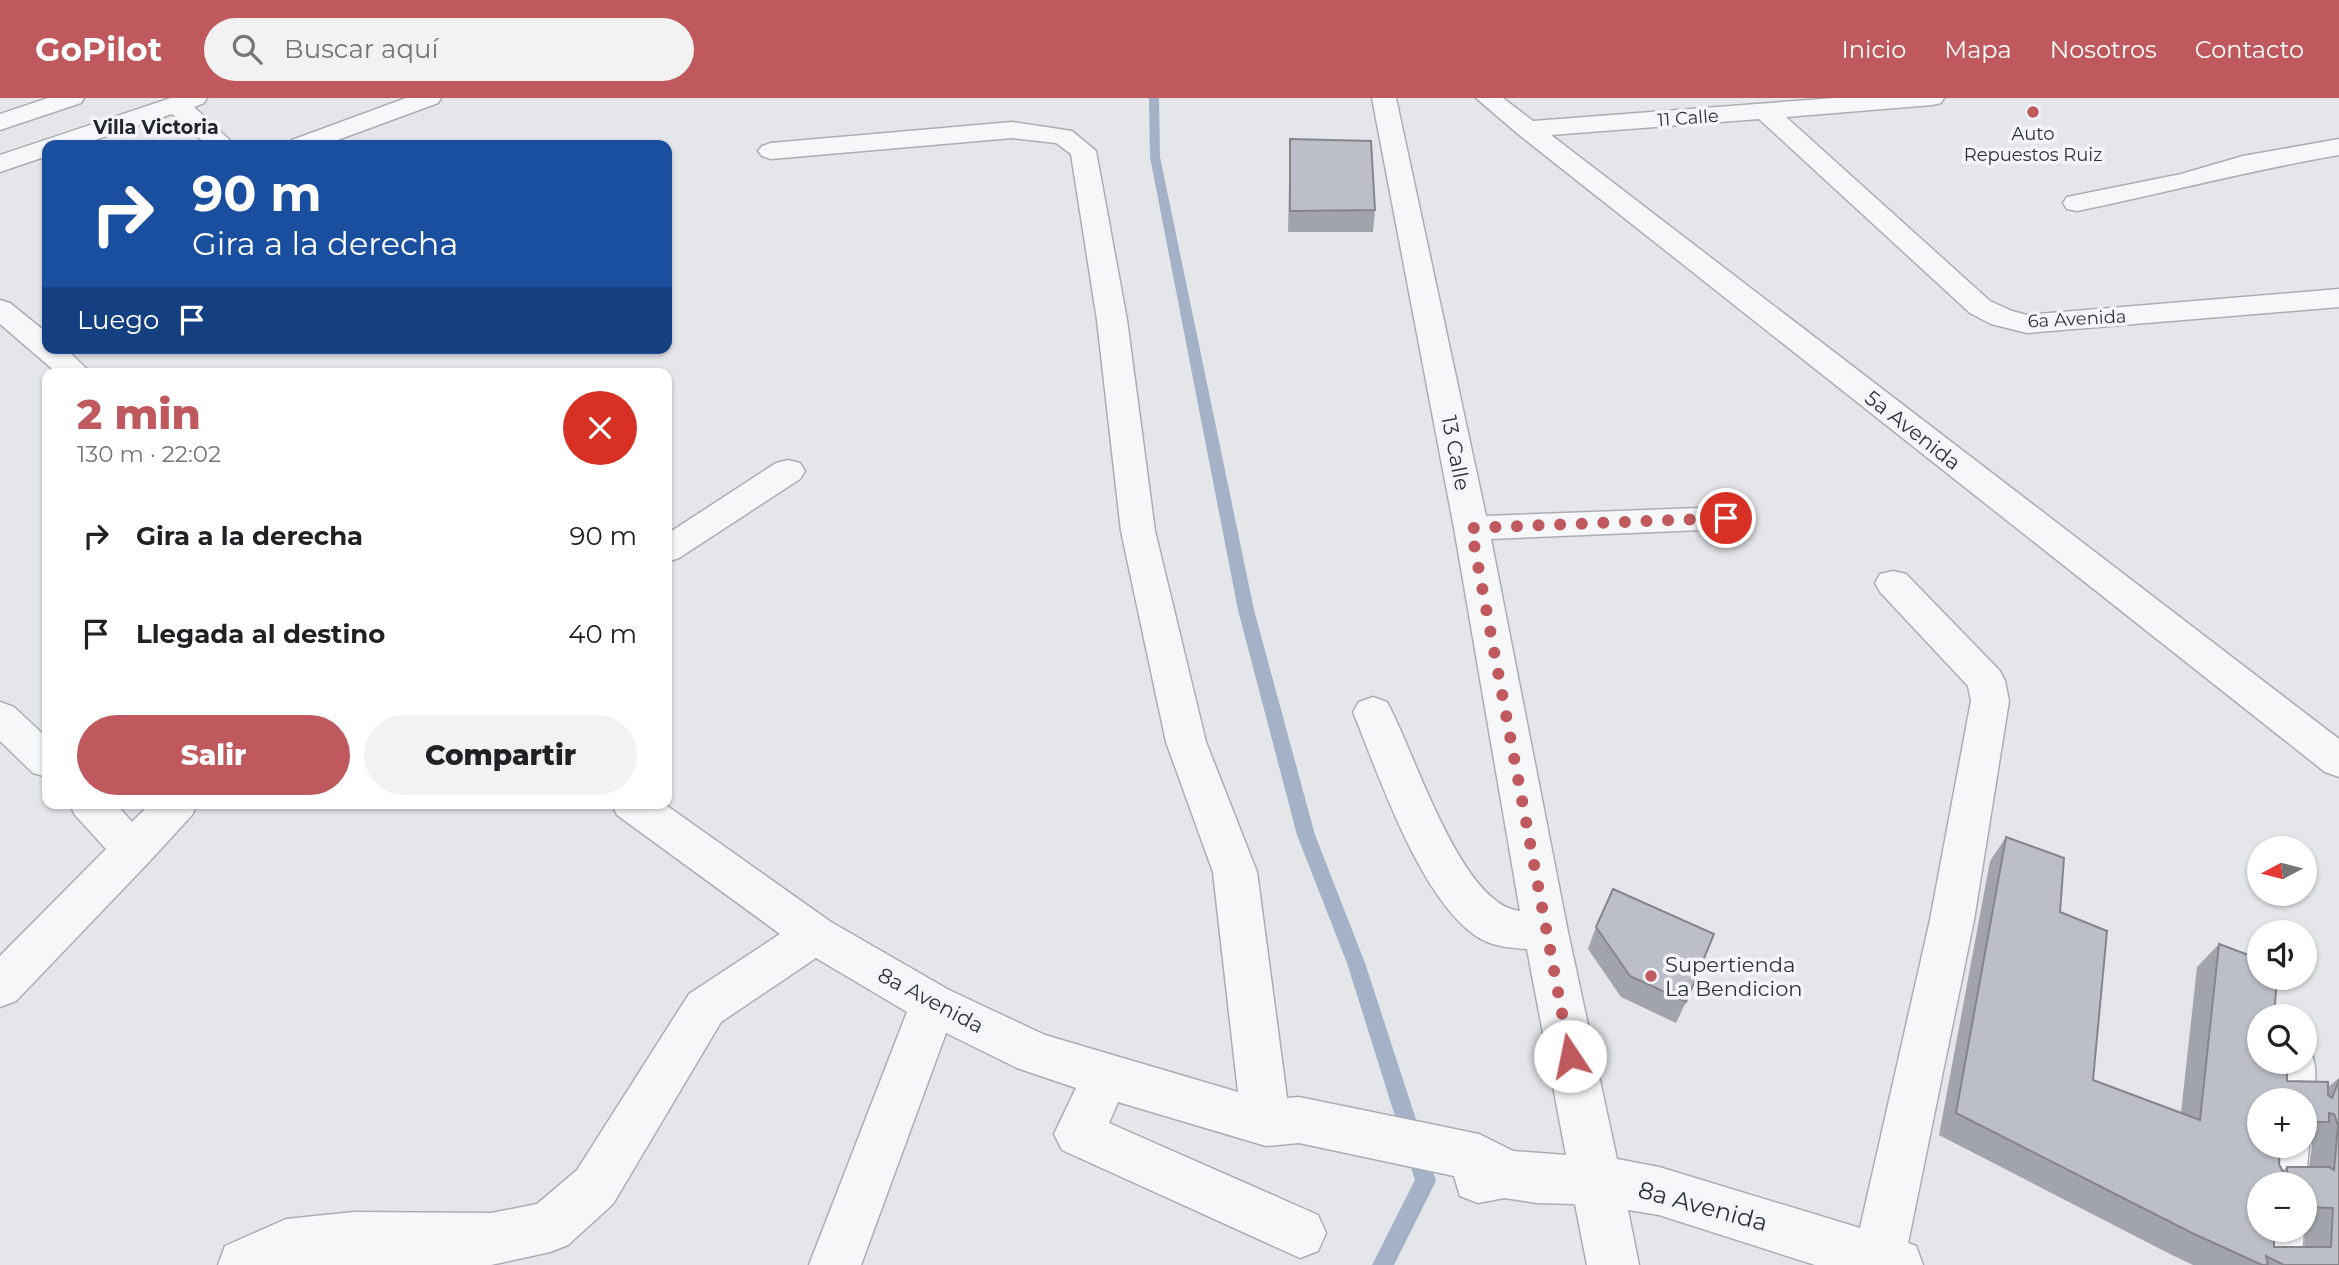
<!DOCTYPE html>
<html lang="es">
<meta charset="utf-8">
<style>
:root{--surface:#fff;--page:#f2f2f2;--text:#202124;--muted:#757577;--accent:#c0595d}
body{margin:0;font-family:Montserrat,sans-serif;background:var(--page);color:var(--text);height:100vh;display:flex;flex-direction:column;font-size:26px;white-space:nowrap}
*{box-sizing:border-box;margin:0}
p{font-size:23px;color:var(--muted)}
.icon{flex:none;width:38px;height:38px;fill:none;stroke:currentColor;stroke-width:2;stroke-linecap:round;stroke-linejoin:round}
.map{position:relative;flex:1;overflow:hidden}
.sheet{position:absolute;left:42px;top:270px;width:630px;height:441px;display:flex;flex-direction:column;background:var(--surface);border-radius:14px;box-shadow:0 2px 5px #0004}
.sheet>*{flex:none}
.banner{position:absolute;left:42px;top:42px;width:630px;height:214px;border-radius:14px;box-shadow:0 2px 5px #0004;background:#1a4fa0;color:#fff;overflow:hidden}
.needle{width:46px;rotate:263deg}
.fabs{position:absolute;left:2247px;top:738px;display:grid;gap:14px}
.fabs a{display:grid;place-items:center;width:70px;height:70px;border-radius:50%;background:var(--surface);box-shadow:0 2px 5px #0004;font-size:35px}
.pin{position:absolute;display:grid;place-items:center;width:60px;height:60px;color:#fff;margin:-30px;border:4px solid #fff;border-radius:50%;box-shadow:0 2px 7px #0007}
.me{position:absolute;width:77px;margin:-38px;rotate:349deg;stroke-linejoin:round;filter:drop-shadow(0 0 5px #0008)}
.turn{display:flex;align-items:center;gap:24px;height:147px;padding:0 35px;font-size:32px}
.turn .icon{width:91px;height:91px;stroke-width:2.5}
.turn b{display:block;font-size:49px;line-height:60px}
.then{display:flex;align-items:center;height:66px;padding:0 35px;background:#0003;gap:14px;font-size:26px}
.round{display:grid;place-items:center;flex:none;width:74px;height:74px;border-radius:37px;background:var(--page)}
.overview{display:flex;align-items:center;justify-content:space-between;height:119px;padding:0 35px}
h1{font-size:42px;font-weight:800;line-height:52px;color:var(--accent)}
.cta{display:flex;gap:14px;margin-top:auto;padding:14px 35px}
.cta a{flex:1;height:80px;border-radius:42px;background:var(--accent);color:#fff;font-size:28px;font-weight:800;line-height:80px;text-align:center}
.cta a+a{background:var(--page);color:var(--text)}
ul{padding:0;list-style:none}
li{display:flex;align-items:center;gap:21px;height:98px;padding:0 35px}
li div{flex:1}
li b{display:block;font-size:26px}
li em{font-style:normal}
header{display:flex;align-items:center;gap:42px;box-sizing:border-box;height:98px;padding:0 35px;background:var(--accent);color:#fff}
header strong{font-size:33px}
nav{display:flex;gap:38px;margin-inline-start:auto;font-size:24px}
.search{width:490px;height:63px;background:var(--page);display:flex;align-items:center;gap:18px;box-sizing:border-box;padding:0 24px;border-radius:38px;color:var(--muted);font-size:26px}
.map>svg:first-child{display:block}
</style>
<header>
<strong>GoPilot</strong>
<div class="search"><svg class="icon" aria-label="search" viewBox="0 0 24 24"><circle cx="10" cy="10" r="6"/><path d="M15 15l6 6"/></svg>Buscar aquí</div>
<nav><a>Inicio</a><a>Mapa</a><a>Nosotros</a><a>Contacto</a></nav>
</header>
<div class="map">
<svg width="2339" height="1167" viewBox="0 0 2339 1167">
<rect width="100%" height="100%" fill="#e4e6ea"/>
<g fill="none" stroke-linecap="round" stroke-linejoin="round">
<path fill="#a4b1c6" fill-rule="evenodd" d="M1149,0H1159L1160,59L1254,512L1315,737L1365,865L1436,1083L1394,1167H1372L1415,1082L1347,865L1297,737L1238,512L1150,59Z"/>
<defs>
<path id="minor" d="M48,0H84L81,5L0,32V16Z
M171,0H207L204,5L194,9L235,47H207L172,16L80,47H47V58L0,74V57Z
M406,0H441L438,5L324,47H288L292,42Z
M1372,0H1396L1486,418L1726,409L1738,412L1743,420L1738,428L1726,431L1491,441L1568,834L1617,1061L1659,1069L1860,1130L1930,822L1971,603L1968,588L1880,494L1875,485L1880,476L1893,473L1906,476L2000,573L2005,583L2009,603L1974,822L1908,1145L1916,1148L1923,1167H1815L1659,1117L1628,1112L1639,1167H1587L1575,1106L1537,1105L1504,1100L1478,1105L1460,1098L1454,1078L1299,1045L1266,1048L1118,1004L1109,1025L1318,1117L1326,1135L1318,1153L1300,1160L1062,1052L1054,1036L1076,990L1017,970L946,935L861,1167H809L907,914L816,860L721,924L613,1106L568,1147L550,1154L491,1167H218L225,1148L286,1121L354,1114L491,1115L537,1106L577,1072L689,896L780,836L617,717L611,705H663L831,824L949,892L1045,937L1238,994L1213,774L1166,644L1121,433L1097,222L1071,56L1056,45L1012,40L771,61L762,58L758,53L762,48L771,45L1012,24L1072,33L1096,53L1127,222L1155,433L1206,644L1257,774L1287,1000L1299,999L1479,1036L1513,1053L1566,1057L1527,851C1510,850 1490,848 1476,838C1419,799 1379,677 1353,614L1359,604L1373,599L1387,604C1414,652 1460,807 1520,813L1454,430Z
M1476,0H1503L1533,23L1835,0H1944L1941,5L1932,7L1786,19L1990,203L2012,213L2027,217L2339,191V209L2027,235L1991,226L1970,215L1759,21L1551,37L2339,641V679L2325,674L1518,36Z
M2339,41V57C2251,72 2165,95 2077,113L2067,111L2063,105L2067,99L2181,76L2243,58Z
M0,202L10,205L47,235V250H65L91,275H57L0,226Z
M788,362L800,365L805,373L800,381L679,460L667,464V436L776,365Z
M0,604L14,609L47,640V679L33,675L0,643Z
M69,705H115L132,724L151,705H198L192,717L148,765L16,903L0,909V858L106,751L75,717Z
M2305,948C2323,963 2314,1001 2305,1019V1003H2264L2267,964H2305Z
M2305,1039L2309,1048L2305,1091V1087H2259V1095L2256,1087L2259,1048H2305Z
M2259,1115V1132H2304L2301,1167H2249L2252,1132Z"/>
</defs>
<use href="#minor" stroke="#aaadb4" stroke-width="3"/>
<use href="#minor" fill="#f6f7f9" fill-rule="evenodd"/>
</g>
<path fill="#a2a4ab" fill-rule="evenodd" d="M1290,41L1375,112L1373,134H1288Z
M2006,739L2060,814L2093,982L2181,1015L2197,869L2219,846L2259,919L2287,983L2328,989L2339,980V1167H2193L2168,1155L1939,1037L1990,763ZM2259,1003H2305V1043L2308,1040L2312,1048L2309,1069H2287L2282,1073ZM2259,1087H2305V1130H2306L2304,1149H2274Z
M1596,829L1686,904L1676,925L1621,899L1588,851Z"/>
<path fill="#bcbfc7" stroke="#84868b" stroke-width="2" fill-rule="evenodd" d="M1290,41L1371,43L1375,112L1290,113Z
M2006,739L2064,760L2060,814L2107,833L2093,982L2200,1022L2219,846L2259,861V880H2277L2274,919H2259V964H2287V983L2328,984V997L2332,1000L2339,982V1167H2284L2266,1158L2268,1167H2262L2192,1135L1956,1015ZM2259,1003H2305V1024H2329V1015L2334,1016L2338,1027L2334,1072L2329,1069H2287V1076H2284L2279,1066L2280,1048H2259ZM2259,1087H2305V1109L2333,1110L2331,1149H2274V1132H2259Z
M1613,791L1714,836L1686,904L1630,878L1596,829Z"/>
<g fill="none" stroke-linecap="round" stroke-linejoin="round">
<path stroke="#c0595d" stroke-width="12" stroke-dasharray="0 21.6" d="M1570,958L1471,430L1726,420"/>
</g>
<g fill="#c0595d" stroke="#f4f5f8" stroke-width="2.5">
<circle cx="2033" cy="14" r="7"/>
<circle cx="1651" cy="878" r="7"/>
</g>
<g text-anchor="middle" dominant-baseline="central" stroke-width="7" stroke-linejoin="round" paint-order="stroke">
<g font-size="18" fill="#2e3341" stroke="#f4f5f8">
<text transform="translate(1688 20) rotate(-4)">11 Calle</text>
<text transform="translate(2077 221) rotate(-3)">6a Avenida</text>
</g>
<g font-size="18" fill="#2e3341" stroke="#f4f5f8">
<text x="2033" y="36">Auto<tspan x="2033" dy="21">Repuestos Ruiz</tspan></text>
</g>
<g font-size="19" font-weight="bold" fill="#202432" stroke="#f4f5f8">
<text x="156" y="29">Villa Victoria</text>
</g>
<g font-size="21" fill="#2e3341" stroke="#f4f5f8">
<text transform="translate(1913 332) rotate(38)">5a Avenida</text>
<text transform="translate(1456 355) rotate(79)">13 Calle</text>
<text transform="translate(931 902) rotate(28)">8a Avenida</text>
</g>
<g font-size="21" fill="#2e3341" stroke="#f4f5f8" text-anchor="start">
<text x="1665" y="866">Supertienda<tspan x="1665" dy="24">La Bendicion</tspan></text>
</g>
<g font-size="24" fill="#2e3341" stroke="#f4f5f8">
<text transform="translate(1703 1108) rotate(15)">8a Avenida</text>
</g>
</g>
</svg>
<div class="fabs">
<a><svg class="needle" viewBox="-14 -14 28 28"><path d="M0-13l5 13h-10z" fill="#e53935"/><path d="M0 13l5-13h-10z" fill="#757577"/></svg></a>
<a><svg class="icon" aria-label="sound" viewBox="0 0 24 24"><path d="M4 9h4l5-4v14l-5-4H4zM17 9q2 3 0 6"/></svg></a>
<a><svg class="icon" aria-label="search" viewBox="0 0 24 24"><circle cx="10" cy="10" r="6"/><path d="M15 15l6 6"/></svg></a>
<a>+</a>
<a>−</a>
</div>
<div class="pin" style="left:1726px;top:420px;background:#d93025"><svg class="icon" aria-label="arrive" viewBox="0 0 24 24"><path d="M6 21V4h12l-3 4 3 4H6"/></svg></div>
<svg class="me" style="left:1570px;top:958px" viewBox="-20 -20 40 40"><circle r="19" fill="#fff"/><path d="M0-13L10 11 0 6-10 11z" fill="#c0595d"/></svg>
<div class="banner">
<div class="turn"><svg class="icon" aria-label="right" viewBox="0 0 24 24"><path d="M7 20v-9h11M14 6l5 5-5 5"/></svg><div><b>90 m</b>Gira a la derecha</div></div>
<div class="then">Luego<svg class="icon" aria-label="arrive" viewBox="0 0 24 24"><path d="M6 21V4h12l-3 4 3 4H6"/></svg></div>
</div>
<section class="sheet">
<div class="overview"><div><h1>2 min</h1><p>130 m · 22:02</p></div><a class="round" style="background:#d93025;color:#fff"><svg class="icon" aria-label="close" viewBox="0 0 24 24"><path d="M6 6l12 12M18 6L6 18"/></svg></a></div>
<ul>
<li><svg class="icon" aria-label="right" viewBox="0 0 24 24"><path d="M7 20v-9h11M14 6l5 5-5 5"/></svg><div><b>Gira a la derecha</b></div><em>90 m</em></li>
<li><svg class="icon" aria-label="arrive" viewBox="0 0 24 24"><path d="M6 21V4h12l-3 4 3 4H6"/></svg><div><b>Llegada al destino</b></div><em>40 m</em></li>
</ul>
<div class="cta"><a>Salir</a><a>Compartir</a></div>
</section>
</div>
